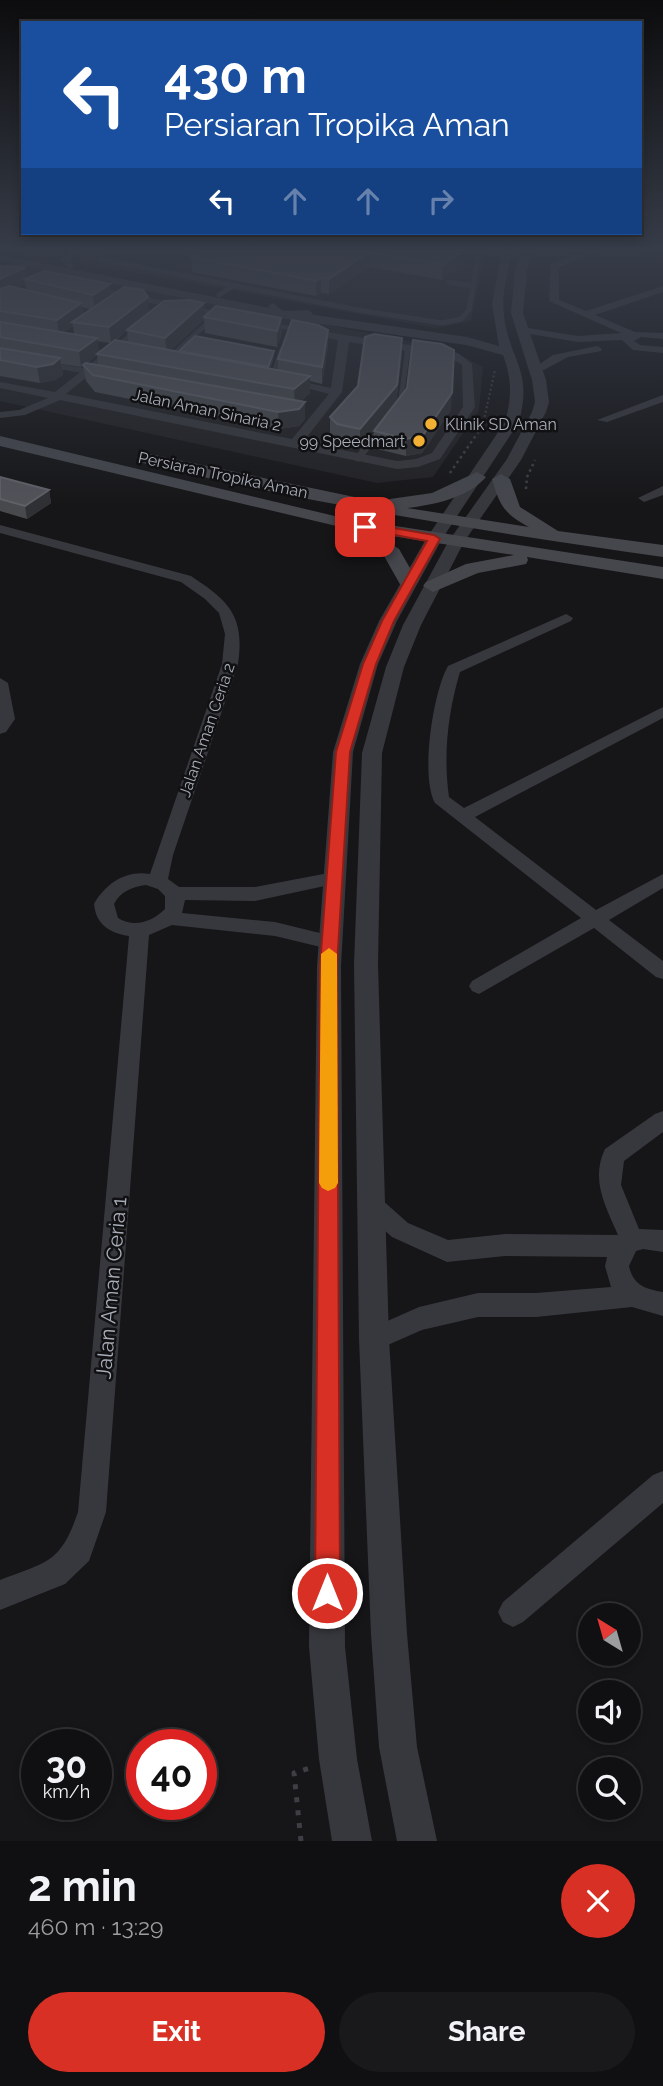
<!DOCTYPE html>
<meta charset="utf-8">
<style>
:root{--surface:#101012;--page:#19191b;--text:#f1f3f6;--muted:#9c9d9f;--line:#303032;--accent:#d93025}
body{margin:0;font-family:Raleway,sans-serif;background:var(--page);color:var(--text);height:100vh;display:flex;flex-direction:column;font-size:26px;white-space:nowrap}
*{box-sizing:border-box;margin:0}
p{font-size:23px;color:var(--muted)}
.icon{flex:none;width:38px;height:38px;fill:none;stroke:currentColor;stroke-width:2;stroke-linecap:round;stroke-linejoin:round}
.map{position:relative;height:1841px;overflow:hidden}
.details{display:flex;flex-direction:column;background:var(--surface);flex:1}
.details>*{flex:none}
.top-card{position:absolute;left:21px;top:21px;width:621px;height:214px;border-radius:0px;box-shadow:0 4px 10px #0003,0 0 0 2px var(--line);background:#1a4fa0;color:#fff;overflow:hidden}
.needle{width:46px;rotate:323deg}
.controls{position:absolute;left:578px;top:1603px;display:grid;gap:14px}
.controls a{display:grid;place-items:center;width:63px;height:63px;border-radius:50%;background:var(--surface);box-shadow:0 4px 10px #0003,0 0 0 2px var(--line);font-size:35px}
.speed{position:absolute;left:21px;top:1729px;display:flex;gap:14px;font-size:35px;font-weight:700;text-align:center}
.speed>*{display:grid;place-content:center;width:91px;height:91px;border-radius:50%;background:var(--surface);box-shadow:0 4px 10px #0003,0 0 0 2px var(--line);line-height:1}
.speed small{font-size:18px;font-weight:400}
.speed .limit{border:10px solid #d22;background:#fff;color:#111}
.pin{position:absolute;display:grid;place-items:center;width:60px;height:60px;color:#fff;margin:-30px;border-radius:14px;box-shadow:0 4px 10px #0006}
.me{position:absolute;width:77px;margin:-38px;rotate:0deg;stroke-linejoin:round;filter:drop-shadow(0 0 5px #0008)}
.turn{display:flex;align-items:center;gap:24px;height:147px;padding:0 28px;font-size:32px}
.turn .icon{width:91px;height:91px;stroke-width:2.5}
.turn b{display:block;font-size:49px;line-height:60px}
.lanes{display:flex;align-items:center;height:66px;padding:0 28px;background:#0003;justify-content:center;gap:35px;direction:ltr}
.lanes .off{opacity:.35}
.round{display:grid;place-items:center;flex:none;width:74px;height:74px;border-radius:37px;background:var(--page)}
.head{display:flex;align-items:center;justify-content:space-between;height:119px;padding:0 28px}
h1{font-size:42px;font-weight:700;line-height:52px}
.primary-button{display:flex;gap:14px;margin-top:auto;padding:14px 28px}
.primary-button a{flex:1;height:80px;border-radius:42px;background:var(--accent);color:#fff;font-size:28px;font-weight:700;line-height:80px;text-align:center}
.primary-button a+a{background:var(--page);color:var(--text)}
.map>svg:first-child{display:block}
</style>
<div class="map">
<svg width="663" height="1841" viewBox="0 0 663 1841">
<rect width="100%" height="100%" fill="#161618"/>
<path fill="#222225" d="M98,250H486L471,321L435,328L77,262Z
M0,261L449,349L483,367L479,410L433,477L377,483L0,401Z"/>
<path fill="#1e261f" d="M122,250H204L169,271L106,259Z"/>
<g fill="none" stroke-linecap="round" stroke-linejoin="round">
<path stroke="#3d3f44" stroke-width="2" stroke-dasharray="2 2.5" stroke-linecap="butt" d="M479,429L483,424L495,370"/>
<path stroke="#3d3f44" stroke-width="2.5" stroke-dasharray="2.5 3.5" stroke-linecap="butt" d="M450,473L481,428
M526,489L527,477L535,460"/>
<path stroke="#3d3f44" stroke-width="5" stroke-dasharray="5 8" stroke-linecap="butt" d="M301,1841L294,1773L310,1768"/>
<path stroke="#37383d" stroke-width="5" d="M109,250L101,254L100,259L358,310L442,323L461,319L469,310L479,250
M448,282L473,286
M219,295L233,286
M169,358L212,319
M49,365L93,372
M272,378L282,349
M400,406L408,347"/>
<path stroke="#37383d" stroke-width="7" d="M358,458L380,431"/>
<path fill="#37383d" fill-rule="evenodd" d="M72,250H82L70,261L74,266L69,269L60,260Z
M590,250H604L559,267V300L586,311L663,286V292L595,315L635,332L663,333V339L641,337L634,341L640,345L663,347V353L633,350L622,340L578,342L518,332V328L522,327L578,336L621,333L549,301L551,263Z
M87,285L289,326L458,353L472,364L475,407L440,459L418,467L397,469L60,400L25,415L0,418V412L19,410L48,398L0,388V382L55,392L146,320L151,323L150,325L66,394L292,439L329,394L280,381L286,378L331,388L338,340L84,290L82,288ZM349,342L451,358L462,365L463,407L432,453L416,459L397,461L303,442L342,392Z
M273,303L283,311L308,310L313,313L308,316H276L268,306Z
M597,346L602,349L601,351L568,357L540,372L531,370L553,355Z
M663,395V402L607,422L597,420Z
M663,486V495L644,502L638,498Z
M0,525L191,576C229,601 245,616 238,664L173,855L168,879L179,887H255L334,872L341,874L343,878L341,882L334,884L255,901L185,900L182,913L275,922L336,937L339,942L336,947L329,949L275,936L172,925L149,935L106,1512L89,1561L65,1584L0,1610V1580C47,1562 61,1563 78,1512L129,936C110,933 96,925 94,904C106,883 126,870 150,874L222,664L225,634L219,613L205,599L181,582L0,533ZM146,885L158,889L165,896V909C152,922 134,928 118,918L114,904C121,891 132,887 146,885Z
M566,614L573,618L571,621L460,672C448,712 443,755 449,797L464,808L663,707V718L475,817L596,910L663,874V888L609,920L663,961V979L656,977L594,928L479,994L472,991L469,986L472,981L581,918L435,803C420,777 433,692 448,666Z
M0,678L8,683L15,719L6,732L0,734Z
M663,1111V1132L624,1161L621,1185L639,1229L663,1230V1252L643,1249L636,1251L629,1266C633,1285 645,1289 663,1292V1316L632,1307L536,1317H478L422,1330L374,1351L365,1347L361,1339L365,1331L419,1307L478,1293H536L611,1287L605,1266L607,1257L505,1256L447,1262L392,1237L365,1213L361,1206L365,1199L373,1196L381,1199L408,1223L448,1240L505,1234L618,1235C606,1207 590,1180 605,1149L655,1114Z
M663,1471V1503L523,1622L513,1627L503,1622L498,1612L503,1602L653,1475Z"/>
<path fill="#37383d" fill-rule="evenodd" d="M502,250H513C508,272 501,293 504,316C510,362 533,369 519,422L442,539L397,621L378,664L353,752L341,966L345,1647L357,1759L372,1841H332L319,1759L309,1647L317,966L333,752L360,664L379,621L426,539L505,422C512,397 512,379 503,355L466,345L280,318L0,261V255L280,310L467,337L499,346L492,304Z
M522,250H533L527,270L523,313L546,380L549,402L546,412L521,460L464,542L421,625L404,667L382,753L378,964L389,1339L407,1634L417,1747L437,1841H397L379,1747L371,1634L359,1339L354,964L362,753L386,667L403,625L448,542L507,459L532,412L535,402L532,380L511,313L515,270Z"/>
<path fill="#45474d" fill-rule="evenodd" d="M0,436L343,518L663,567V579L527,557L528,560L526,564L478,573L433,592L423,586L426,582L466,564L514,555L373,533L399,549L418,582L408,588L401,586L384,556L351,535L349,529L0,446Z
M145,453L388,504L390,499L432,493L477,472L486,477C468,498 433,505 407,508L529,527C504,513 500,507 492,479L501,474L510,479L520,507L558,531L663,545V557C487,532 312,504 139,462L137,458L139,454Z"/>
</g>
<path fill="#47494d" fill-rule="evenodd" d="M465,250L464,263L442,280L369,267L329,294L321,293L316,296L192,272L191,257Z
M0,266L28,278L111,295L149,312L205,316L281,318L282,334L277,347L205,333L204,319L171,350L179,352V351L274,357L270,369L278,370V359L328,346L322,384L310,381V393L301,401L305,419L299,426L279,429L95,392L86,381L83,366L81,367L61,364L63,375L55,380L40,383L0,376ZM25,284L27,290L16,288ZM82,307L90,309L83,314ZM73,326L74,334L63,332L67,330ZM127,330L128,342L116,340ZM97,341L110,343L99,353ZM97,355L98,365L87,363Z
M402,354L396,402L360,446L337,442L330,434V417Z
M451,410L422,453L406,456L373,448L374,431Z
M0,477L49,490L51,503L27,519L0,511Z"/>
<path fill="#2f3033" d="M463,250H465L464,263L442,280L443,265Z
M369,252V267L329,294V279Z
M26,267L28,280L25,279V284L0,295V279Z
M321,278V293L316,296V281Z
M110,284L111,299L95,310L93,295Z
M148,297L149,313L111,343L109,327Z
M81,303L83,318L72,322L73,326L59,335L57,320Z
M204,303L205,317H204V319L167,354L165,338Z
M281,318L282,334L277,347V331Z
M328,330V346L322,384V367Z
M97,338L99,354L81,367L79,351Z
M402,338V354L396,402L360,446V429Z
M274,351V357L268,373V367Z
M60,358L63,375L55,380L40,383L37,367Z
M310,376V393L295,406L294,389Z
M452,393L451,410L422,453L406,456V439Z
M305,402V419L299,426L279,429L278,412Z
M49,490L51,503L27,519L25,506Z"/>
<path fill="#525359" stroke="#5f6168" stroke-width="2" d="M202,250H463L443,265L369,252L329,279L321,278L316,281L191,257Z
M0,266L26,267L0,279Z
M44,271L110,284L93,295L25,279Z
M9,286L81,303L57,320L0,311V289Z
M124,287L143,290L148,297L109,327L72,322Z
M190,300L204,303L165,338L127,330L164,301Z
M216,306L281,318L277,331L204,317Z
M292,320L318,325L328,330L322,367L278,359Z
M0,322L97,338L79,351L0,337Z
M374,334L402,338L397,385L360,429L337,424L330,417L358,386L365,337Z
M195,336L274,351L268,367L179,351Z
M115,340L310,376L294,389L97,354Z
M413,340L442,344L454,350L452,393L423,435L406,439L374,431L407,388Z
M0,348L60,358L53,364L37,367L0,360Z
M86,363L305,402L299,409L278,412L93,375L83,365Z
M0,477L49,490L25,506L0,499Z"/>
<linearGradient id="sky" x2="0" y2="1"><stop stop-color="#0c0c0d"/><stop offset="0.49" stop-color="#363c48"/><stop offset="1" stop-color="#363c48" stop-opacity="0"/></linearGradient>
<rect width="663" height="508" fill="url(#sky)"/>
<path fill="#d93025" stroke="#8d1f18" stroke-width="2" d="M365,523L434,535L440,539L394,621L376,664L350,752L337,966L340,1593L336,1601L327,1605L319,1601L315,1593L320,966L336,752L363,664L382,621L427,541L362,529L360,527Z"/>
<path fill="#f59e0b" d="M329,948L337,954L338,1183L335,1188L328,1191L322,1188L319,1183L321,954Z"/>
<g fill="#f2b134" stroke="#111113" stroke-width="2.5">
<circle cx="431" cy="424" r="7"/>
<circle cx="419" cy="441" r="7"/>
</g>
<g text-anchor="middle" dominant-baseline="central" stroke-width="5" stroke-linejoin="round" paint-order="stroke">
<g font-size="16" fill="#a8adb8" stroke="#111113">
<text transform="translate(207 410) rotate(12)">Jalan Aman Sinaria 2</text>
<text transform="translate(223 475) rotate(12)">Persiaran Tropika Aman</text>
<text transform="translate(207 730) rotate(-71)">Jalan Aman Ceria 2</text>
</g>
<g font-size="16" fill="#a8adb8" stroke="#111113" text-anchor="start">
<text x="445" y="424">Klinik SD Aman</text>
<text x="405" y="441" text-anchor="end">99 Speedmart</text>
</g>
<g font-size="21" fill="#a8adb8" stroke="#111113">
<text transform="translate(111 1288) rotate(-85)">Jalan Aman Ceria 1</text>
</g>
</g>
</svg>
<div class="controls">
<a><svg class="needle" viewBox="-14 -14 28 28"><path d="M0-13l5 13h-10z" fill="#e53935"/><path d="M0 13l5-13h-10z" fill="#9c9d9f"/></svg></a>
<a><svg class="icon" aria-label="sound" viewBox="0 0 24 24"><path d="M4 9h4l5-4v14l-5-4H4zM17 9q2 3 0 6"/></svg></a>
<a><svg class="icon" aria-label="search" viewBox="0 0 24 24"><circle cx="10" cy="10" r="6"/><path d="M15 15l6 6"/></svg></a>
</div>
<div class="speed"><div>30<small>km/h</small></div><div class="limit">40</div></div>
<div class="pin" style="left:365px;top:527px;background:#d93025"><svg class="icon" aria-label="arrive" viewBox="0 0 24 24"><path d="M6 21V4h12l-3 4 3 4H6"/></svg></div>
<svg class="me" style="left:327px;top:1593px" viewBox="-20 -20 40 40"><circle r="17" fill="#d93025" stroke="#fff" stroke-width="3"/><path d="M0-11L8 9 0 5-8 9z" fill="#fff"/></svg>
<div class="top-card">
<div class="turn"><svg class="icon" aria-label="left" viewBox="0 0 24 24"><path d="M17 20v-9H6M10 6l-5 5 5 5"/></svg><div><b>430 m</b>Persiaran Tropika Aman</div></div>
<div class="lanes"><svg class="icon" aria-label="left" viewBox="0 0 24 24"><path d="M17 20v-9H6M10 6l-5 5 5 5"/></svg><svg class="icon off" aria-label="ahead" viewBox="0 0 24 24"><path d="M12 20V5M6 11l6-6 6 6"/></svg><svg class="icon off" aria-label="ahead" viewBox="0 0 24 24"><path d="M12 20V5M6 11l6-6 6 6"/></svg><svg class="icon off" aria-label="right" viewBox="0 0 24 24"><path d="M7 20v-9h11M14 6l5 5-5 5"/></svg></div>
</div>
</div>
<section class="details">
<div class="head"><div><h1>2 min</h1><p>460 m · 13:29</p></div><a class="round" style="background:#d93025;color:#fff"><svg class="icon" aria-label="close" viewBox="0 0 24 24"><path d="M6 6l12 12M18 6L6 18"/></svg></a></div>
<div class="primary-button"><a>Exit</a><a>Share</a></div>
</section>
